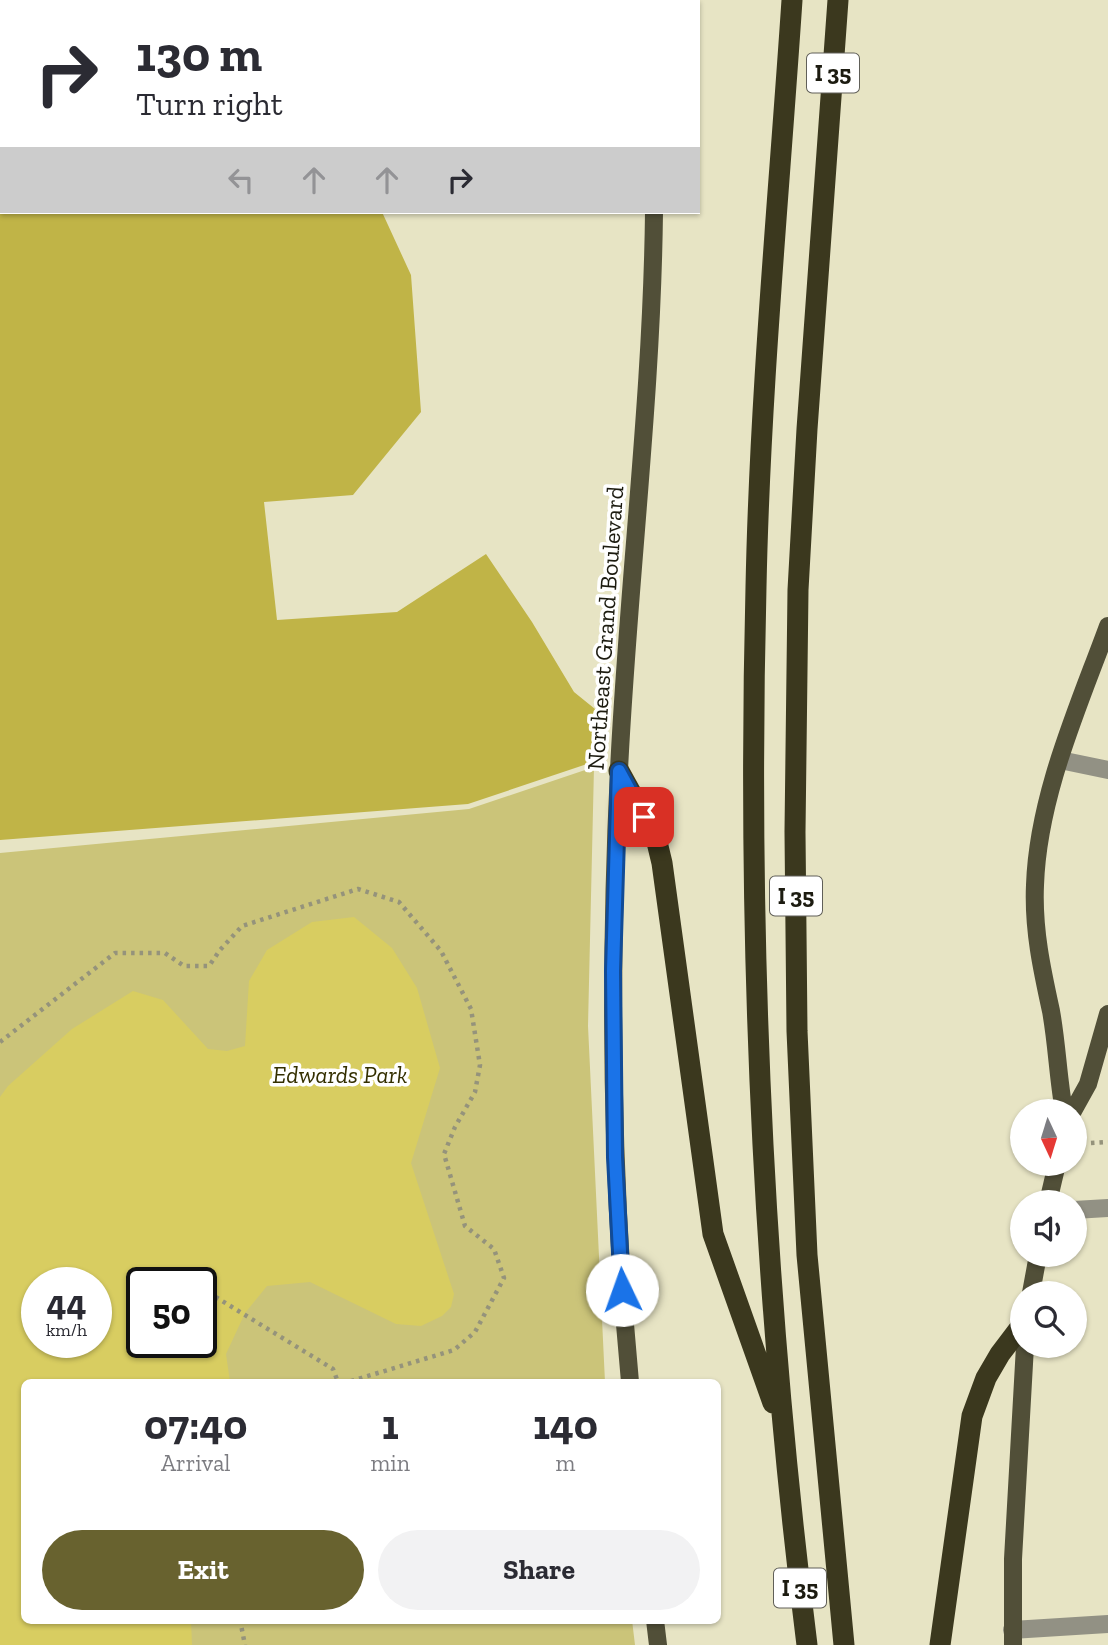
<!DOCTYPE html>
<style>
:root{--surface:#fff;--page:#f2f2f3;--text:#2b2b33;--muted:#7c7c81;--accent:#68622f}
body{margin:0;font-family:"Zilla Slab",serif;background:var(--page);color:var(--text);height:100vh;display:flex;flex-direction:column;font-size:26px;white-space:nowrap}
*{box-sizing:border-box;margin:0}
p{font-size:23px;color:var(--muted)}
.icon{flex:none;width:38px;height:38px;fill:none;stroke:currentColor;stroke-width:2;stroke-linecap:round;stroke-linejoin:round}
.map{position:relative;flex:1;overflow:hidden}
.details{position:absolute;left:21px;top:1379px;width:700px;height:245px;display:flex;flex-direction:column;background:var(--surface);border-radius:10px;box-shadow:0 2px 5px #0004}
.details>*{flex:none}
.top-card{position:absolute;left:0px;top:0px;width:700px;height:214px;box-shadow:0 2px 5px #0004;background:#fff;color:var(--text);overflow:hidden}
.needle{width:46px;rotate:176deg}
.tools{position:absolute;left:1010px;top:1099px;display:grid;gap:14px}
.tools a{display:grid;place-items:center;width:77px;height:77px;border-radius:50%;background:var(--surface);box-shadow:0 2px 5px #0004;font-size:35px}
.speed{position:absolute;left:21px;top:1267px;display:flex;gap:14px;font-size:35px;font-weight:700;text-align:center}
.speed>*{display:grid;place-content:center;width:91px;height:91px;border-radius:50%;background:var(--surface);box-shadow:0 2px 5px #0004;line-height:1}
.speed small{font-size:18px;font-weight:400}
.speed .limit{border:4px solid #111;border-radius:10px;background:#fff;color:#111}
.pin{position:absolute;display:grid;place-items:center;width:60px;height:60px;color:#fff;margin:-30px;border-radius:14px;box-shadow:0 4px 10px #0006}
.me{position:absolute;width:77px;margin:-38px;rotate:357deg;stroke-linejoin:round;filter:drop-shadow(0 0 5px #0008)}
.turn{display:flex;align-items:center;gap:24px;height:147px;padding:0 21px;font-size:32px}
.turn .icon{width:91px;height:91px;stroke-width:2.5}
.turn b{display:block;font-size:49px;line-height:60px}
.lanes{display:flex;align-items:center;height:66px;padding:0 21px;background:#0003;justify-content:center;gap:35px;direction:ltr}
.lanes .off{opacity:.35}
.eta{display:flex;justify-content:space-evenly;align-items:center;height:119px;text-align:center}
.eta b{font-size:42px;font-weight:800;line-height:49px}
.button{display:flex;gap:14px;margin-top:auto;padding:14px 21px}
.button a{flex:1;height:80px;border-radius:42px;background:var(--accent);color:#fff;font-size:28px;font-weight:800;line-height:80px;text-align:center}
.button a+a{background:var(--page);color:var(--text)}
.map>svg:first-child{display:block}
</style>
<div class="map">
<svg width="1108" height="1645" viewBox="0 0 1108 1645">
<rect width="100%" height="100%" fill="#e7e4c4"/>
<path fill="#cbc479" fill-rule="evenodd" d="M594,767L588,1026L605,1382H24V1620H632L635,1645H0V853L469,809ZM37,1283H96V1342H37ZM142,1283H201V1342H142Z"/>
<path fill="#c0b447" d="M0,0L73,2H2V212H382L411,275L421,412L353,495L264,502L277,620L397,612L486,554L532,622L574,692L595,709L590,763L468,804L0,840Z"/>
<path fill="#d8cd61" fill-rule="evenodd" d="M354,917L392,948L417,988L440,1068L411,1163L454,1294L451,1307L442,1316L421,1326L396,1324L310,1282L267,1286L245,1313L226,1354L230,1382H24V1620L191,1621L192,1645H0V1097L8,1086L72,1029L133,991L163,1000L208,1049L227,1051L245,1046L249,981L267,950L312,922ZM37,1283H96V1342H37ZM142,1283H201V1342H142Z"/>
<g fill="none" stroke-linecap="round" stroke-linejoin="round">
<path stroke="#95937b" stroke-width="4.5" stroke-dasharray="3.5 5" stroke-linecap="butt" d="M0,1042L115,953H165L184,966H209L220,950L242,926L358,889L399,902L441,951L471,1009L480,1065L475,1092L455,1127L444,1154L465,1226L494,1249L504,1278L475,1332L454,1350L348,1382
M1074,1144L1108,1142
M201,1283L204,1275
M201,1288L333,1369L338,1382
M243,1620L241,1625L245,1645"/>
<path stroke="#929184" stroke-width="18" d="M189,0V2
M1060,760L1108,770
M1074,1210L1108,1208
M1012,1630L1108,1624"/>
<path stroke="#514f38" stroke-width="18" d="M649,0V2
M1064,1111C1058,1078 1057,1044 1051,1011C1042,970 1033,929 1035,885C1038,796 1078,708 1108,626
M1073,1111L1088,1084L1108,1014
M1048,1202L1057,1164
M1031,1293L1038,1255
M630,1382C611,1180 609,974 619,770C628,584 652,398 654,212
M655,1620L658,1645
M1013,1645V1559L1025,1346"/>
<path stroke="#3b381e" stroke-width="21" d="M792,0C779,195 760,391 756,587C747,941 763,1294 807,1645
M838,0L807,429L798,590L795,832L797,1031L807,1255L844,1645
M619,771L656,838L662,863L713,1234L773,1403
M940,1645L972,1416L986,1378L1000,1354L1022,1325"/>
</g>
<path fill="#a6a389" d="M240,0H355V2H240Z"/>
<path fill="#c1be9f" stroke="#87856f" stroke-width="2" d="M252,0H355V2H253Z
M528,0H571V2H528Z"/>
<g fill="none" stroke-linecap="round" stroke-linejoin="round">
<defs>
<path id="route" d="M622,1290L615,1157L613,971L619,771L644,817"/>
</defs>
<use href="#route" stroke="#114b97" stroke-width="18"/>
<use href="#route" stroke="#1a73e8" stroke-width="12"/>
</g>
<g text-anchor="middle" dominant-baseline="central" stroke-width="7" stroke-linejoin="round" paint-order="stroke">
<g fill="#fff" stroke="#605f58" stroke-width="2">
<rect x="807" y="53.5" width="52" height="39" rx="5"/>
<rect x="770" y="876.5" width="52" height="39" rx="5"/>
<rect x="774" y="1568.5" width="52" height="39" rx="5"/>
</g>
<g font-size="23" font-weight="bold" fill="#1c1b10">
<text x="833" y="73">I 35</text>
<text x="796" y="896">I 35</text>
<text x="800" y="1588">I 35</text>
</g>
<g font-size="24" fill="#1c1b10" stroke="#fff">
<text transform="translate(605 628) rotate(-86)">Northeast Grand Boulevard</text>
</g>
<g font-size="24" font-style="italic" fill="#342f00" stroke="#fff">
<text x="340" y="1074">Edwards Park</text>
</g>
</g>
</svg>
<div class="tools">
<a><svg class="needle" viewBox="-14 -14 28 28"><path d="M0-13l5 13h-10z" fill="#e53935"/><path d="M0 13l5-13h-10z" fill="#7c7c81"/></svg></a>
<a><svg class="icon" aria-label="sound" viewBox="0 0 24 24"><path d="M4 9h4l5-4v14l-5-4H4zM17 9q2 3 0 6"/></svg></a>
<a><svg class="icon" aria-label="search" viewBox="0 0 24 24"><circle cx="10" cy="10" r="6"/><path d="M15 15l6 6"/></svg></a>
</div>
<div class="speed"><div>44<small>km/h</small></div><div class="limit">50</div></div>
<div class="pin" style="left:644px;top:817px;background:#d93025"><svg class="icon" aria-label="arrive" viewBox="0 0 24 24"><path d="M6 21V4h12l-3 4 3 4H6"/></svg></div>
<svg class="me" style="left:622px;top:1290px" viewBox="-20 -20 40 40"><circle r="19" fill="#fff"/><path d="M0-13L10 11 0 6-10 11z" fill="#1a73e8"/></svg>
<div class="top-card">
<div class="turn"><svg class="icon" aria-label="right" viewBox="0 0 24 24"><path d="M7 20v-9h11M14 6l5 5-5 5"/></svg><div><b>130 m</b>Turn right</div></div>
<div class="lanes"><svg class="icon off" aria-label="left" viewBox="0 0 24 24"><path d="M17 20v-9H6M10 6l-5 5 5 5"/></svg><svg class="icon off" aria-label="ahead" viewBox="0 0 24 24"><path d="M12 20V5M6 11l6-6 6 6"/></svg><svg class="icon off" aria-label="ahead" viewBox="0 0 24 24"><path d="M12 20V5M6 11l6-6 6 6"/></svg><svg class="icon" aria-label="right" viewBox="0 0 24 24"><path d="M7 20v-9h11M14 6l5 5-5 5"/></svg></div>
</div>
<section class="details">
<div class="eta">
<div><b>07:40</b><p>Arrival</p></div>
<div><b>1</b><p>min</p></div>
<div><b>140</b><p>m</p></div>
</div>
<div class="button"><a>Exit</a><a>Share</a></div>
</section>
</div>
